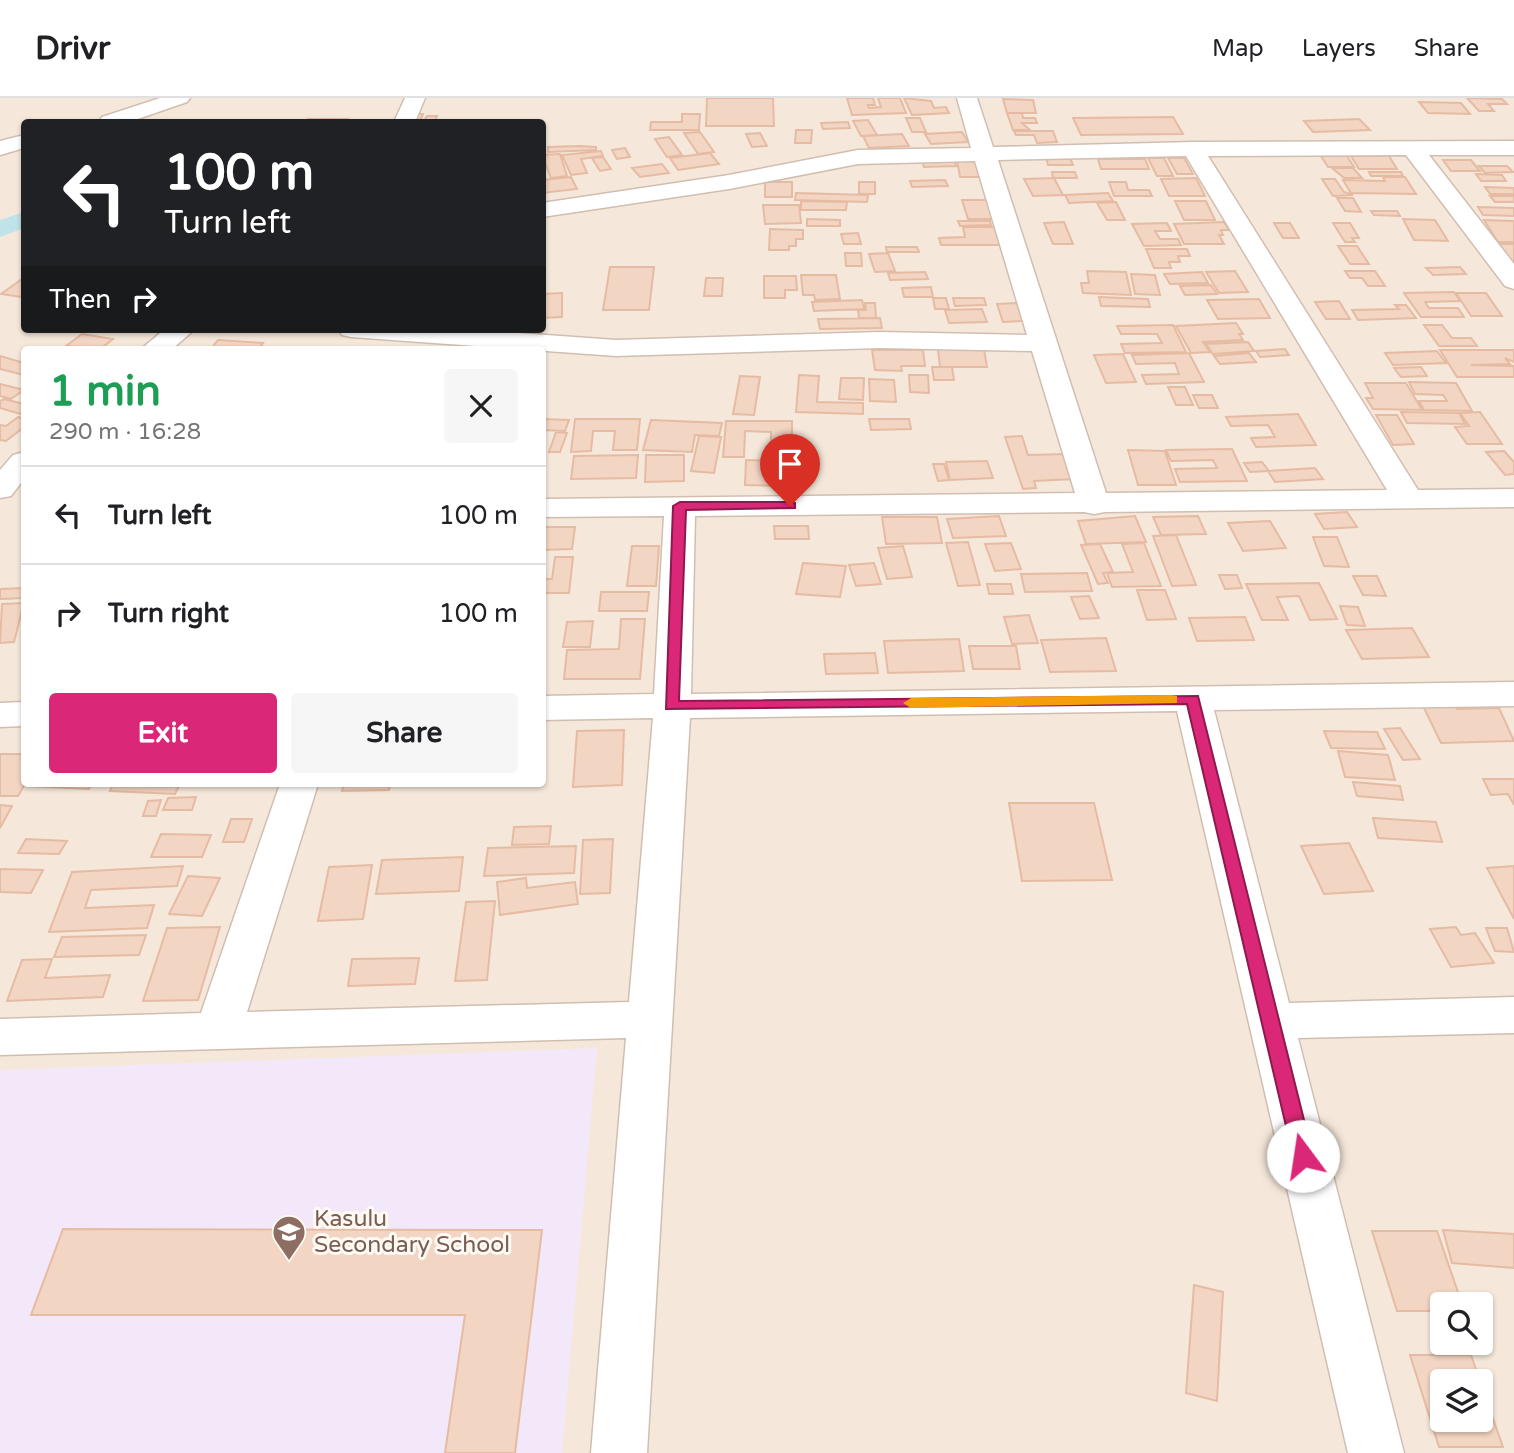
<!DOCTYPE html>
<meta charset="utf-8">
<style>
:root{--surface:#fff;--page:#f6f6f6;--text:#202124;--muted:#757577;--line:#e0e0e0;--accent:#db2777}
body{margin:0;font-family:"Varela Round",sans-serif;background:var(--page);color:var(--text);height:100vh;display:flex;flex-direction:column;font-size:26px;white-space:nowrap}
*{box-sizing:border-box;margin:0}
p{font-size:23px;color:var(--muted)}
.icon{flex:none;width:38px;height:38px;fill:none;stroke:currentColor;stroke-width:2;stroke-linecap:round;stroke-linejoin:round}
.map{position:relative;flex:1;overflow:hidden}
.sheet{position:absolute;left:21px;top:248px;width:525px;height:441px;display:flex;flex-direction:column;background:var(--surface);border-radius:7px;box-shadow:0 2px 5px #0004}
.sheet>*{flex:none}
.banner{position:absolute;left:21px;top:21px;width:525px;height:214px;border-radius:7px;box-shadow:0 2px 5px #0004;background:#202124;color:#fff;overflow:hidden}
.fabs{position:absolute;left:1430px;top:1194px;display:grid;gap:14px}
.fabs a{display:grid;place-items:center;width:63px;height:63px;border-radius:7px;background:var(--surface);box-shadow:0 2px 5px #0004;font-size:35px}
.pin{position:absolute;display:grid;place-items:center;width:60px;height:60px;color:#fff;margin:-72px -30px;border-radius:50% 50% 50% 0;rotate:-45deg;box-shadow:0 0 7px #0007}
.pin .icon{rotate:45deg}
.me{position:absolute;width:77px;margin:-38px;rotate:346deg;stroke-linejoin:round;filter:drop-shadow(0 0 5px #0008)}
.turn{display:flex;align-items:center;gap:24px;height:147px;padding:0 28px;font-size:32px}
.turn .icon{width:91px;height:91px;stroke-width:2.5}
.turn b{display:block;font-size:49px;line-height:60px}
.then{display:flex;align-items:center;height:66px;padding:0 28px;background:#0003;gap:14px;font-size:26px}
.round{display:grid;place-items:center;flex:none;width:74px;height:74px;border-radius:7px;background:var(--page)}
.overview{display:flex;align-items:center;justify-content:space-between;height:119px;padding:0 28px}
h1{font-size:42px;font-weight:800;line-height:52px;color:#1e9e55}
.button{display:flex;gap:14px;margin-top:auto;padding:14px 28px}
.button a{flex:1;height:80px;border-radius:7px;background:var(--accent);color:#fff;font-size:28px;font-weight:800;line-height:80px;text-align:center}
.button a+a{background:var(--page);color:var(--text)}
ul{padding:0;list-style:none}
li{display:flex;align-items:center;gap:21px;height:98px;padding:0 28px;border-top:2px solid var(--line)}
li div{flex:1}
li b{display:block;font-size:26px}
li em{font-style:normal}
header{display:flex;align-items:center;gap:42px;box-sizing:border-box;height:98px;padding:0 35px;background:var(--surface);border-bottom:2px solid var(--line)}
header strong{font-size:33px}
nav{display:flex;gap:38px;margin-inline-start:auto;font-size:24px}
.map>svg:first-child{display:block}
</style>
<header>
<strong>Drivr</strong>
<nav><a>Map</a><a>Layers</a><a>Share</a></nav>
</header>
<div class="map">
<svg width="1514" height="1355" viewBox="0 0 1514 1355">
<rect width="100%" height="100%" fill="#fdf6ec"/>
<path fill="#f5e8da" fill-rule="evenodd" d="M0,0H1514V1355H0ZM24,24H542V231H24ZM24,252H542V686H24ZM1442,1206H1480V1244H1442ZM1442,1283H1480V1321H1442Z"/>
<path fill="#f3e8fa" d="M597,950L562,1355H0V972Z"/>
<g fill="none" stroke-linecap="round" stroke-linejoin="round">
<path fill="#bfe3e8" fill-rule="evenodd" d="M24,114V130L0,139V122Z"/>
</g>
<path fill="#f3d5c3" stroke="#e6bba3" stroke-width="2" d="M707,0H773L774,28H706Z
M847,0H873L875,7H868L869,10L881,9L878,0H900L906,15L852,17Z
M904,0L931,3L934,10L946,9L949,15L912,17Z
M1467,0L1502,1L1507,6H1488L1494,13H1479Z
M1003,1L1033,2L1036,15H1007Z
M1419,4L1461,5L1470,16L1428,15Z
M1007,15H1022L1023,20H1035L1037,25H1022L1030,32H1013Z
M413,16H423L420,23H424L427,18H437L435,23H446L409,24Z
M682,16H700L699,32H650L651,24H682Z
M1173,19L1183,36L1081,37L1073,20Z
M906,20H920L926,34H912Z
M308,21H348L347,24H306Z
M1359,21L1370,32L1313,34L1304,23Z
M868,22L877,37L861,38L853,23Z
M848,24L850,30L823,31L821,25Z
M796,32H812L811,45H795Z
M1014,33H1053L1057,44L1037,45L1034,37H1016Z
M700,34L714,54L698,56L684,35Z
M962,34L968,44L931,46L925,36Z
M760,35L767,48L752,49L746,36Z
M902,36L909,48L869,50L863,38Z
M669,39L682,57L667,59L655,41Z
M580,48L596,49V52L548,54V49Z
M625,50L630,59L617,61L612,52Z
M601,53L603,58L581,61L587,75L571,77L562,57Z
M710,55L719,66L678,72L670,60Z
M560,56L567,78L551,80L542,57Z
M1321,58H1347L1354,69H1328Z
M1351,58H1389L1397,71H1359Z
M603,59L611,71L600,73L592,60Z
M1046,60H1070L1073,67H1048Z
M1148,60H1164L1173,78H1157Z
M1168,60H1184L1193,76H1177Z
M1098,61H1145L1149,71H1101Z
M957,62H981L985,79H960Z
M1443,62H1471L1480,73H1451Z
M922,63H954L956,68L924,69Z
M662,66L669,75L640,79L632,70Z
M1479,68H1507L1513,74L1485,75Z
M1332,70H1353L1362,80H1344Z
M1052,74H1075L1077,80H1053Z
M1369,74H1401L1403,78H1371Z
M1476,76L1502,77L1506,83H1481Z
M571,79L577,91L542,95V82Z
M1383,79H1405L1416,96L1351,95L1343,82L1385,83Z
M1054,80L1063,97L1033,98L1024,81Z
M1196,80L1205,98H1169L1161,81Z
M1322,81H1335L1344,94L1353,97L1333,98Z
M945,82L948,88L912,89L910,83Z
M765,84H792V99H765Z
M859,84H875V96H859Z
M1109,84H1126L1128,92H1149L1152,98H1114Z
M1485,89L1514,90V96H1490Z
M796,95L868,97L867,104L795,102Z
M1108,95L1113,103L1069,105L1065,97Z
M1490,98H1514V104H1495Z
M1337,100H1353L1361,114L1345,113Z
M962,102H991L998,121H968Z
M801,103L847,104L846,112H801Z
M1175,103H1206L1215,122H1184Z
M1116,104L1125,122H1107L1097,105Z
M763,107H799L801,125L765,126Z
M1478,109L1514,110V118L1483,117Z
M1371,113H1397L1400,118L1374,117Z
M807,121L840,122V128H807Z
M1403,121L1435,122L1448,143L1414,142Z
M1484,122L1514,123V144H1498Z
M958,123H990L991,127L960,128Z
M1064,124L1073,146H1053L1044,125Z
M1224,124L1229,132H1221L1223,137H1219L1224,146H1184L1174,126Z
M1167,125L1171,133H1155L1160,141H1178L1181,147L1144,148L1132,126Z
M1274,125H1290L1299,140H1283Z
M1333,125H1350L1359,140H1352L1355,144H1345Z
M963,129H1000L1005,147H941L939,140L965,139Z
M770,131L803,132V141H796V148H789V152H769Z
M858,135L861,146H844L841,136Z
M1499,146H1514V166H1513Z
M1338,148H1357L1369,166H1350Z
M886,149H917L919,154H887Z
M1146,151H1187L1190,158H1178L1180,164H1169L1171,170H1154Z
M845,155H861L862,168H846Z
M888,155L895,173L875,174L869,156Z
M610,169H654L649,212H603Z
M1460,169L1466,176L1433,177L1426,170Z
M1087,173L1126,174L1131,197L1083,195L1081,185H1089Z
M1235,173L1248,194L1219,195L1206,174Z
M1345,173H1375L1385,188H1368L1362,180H1350Z
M925,174L928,181L890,182L888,175Z
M1202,174L1208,185L1170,186L1164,176Z
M1131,176L1155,177L1160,197L1135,196Z
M801,177H836L840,201L815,202L814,197H803Z
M764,178H796L797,192H785V200H764Z
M706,180H723L722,198H704Z
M22,181H24V196L21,199L1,196Z
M1211,187L1217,196L1185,197L1180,188Z
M931,189L933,199H904L902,190Z
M1454,194L1460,203L1425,204L1429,210H1458L1464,219H1421L1404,195Z
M562,195V219L542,220V196Z
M1456,195H1486L1502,218H1471Z
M1099,199L1148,201L1150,209L1101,208Z
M933,200H946L949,211H935Z
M953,200H984L986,207L955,208Z
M1259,201L1270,220L1218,221L1207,202Z
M862,202L864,211L814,213L812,204Z
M1339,203L1350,221H1326L1315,204Z
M865,205H875L876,220H859L858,212H866Z
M1017,205L1023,223L1003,224L997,206Z
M1395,207H1406L1416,220L1358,222L1352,212L1399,211Z
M982,211L987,224L949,225L945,212Z
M880,220L882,230L820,231L818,221Z
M1236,225L1243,236H1239L1243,242L1203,244L1210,254L1191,255L1176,228Z
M1173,227L1186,254L1125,255L1121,246L1162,245L1157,236H1121L1117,228Z
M1424,227H1442L1452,240H1471L1477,248H1439Z
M82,236L113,241L99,252L66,248Z
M218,242L263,245L258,252H210Z
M1248,244L1254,253L1213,256L1206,246Z
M938,251H984L987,269H940Z
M1285,251L1289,257L1260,259L1256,253Z
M872,252H923L925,268H901L902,273L875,272Z
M1440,252H1514V264L1505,260L1510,266L1471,267L1514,268V279H1457Z
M1437,253L1446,265L1393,267L1385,255Z
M1189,255L1204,284L1146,286L1142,277L1179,276L1175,265L1136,266L1132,257Z
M1249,255L1256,264L1220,266L1214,258Z
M1123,256L1136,284L1106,285L1094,257Z
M0,258L24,265V277L0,271Z
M932,269H952L954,282H934Z
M1421,269L1427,278L1401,279L1394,270Z
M799,277L819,278L817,304L863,305V316L796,314Z
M909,277H928L929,295L910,294Z
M740,278L760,279L754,317L733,316Z
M841,280H864L863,302L839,301Z
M869,281L894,282L896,304L870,303Z
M1409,284L1456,285L1472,313L1424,312L1419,303H1447L1443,297L1415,296Z
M1365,285H1406L1422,312L1373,311L1366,300H1373Z
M0,286L24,292L11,301L0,298Z
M1168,289H1185L1193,307H1176Z
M1193,297H1212L1218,310H1199Z
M4,301L24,306V317L0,310V303Z
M1401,314L1459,315L1465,326L1407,325Z
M1480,314L1502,346H1467L1455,329L1469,328L1460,315Z
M1298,316L1316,347L1256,349L1251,340L1275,339L1268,327L1231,328L1226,319Z
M1376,317H1397L1414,346L1393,347Z
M18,319L24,321V329L6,343L0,342V327L6,328Z
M542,321L569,322L565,333L542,332Z
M575,321H640L637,352H613L615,333H593L591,353L571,354Z
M869,321H909L911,331L871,332Z
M651,322L722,325L719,338L695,337L692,354L643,352Z
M726,323H792V362H771V334L745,333L744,359H723Z
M556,334L567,335L560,354H549Z
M699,338L721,339L714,375L691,373Z
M1022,338L1028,357L1065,356L1074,381L1034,383L1036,390L1023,391L1005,339Z
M1232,351L1247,383L1180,384L1175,371L1217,370L1213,362L1171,363L1166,352Z
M1128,352L1165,353L1176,387H1138Z
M1504,353L1514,364V376L1505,377L1486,354Z
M638,357L636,380L571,381L574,358Z
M646,357H684V383L645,384Z
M746,362L790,363L789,388L745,387Z
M987,363L993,380L950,382L946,364Z
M1262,364L1269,373L1250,374L1244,365Z
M933,366H944L949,382L938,383Z
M1315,370L1323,381L1275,384L1268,373Z
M1347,414L1357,429L1324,431L1315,416Z
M999,418L1006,438L953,440L947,421Z
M1135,418L1146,444L1086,446L1078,423Z
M1198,418L1206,436L1161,437L1153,419Z
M882,419H937L942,445L886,446Z
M1270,423L1286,450L1243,453L1228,425Z
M774,428H808L809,441H775Z
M542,429H575L572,451L542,452Z
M1176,437L1196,487L1172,488L1153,438Z
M1313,439H1337L1349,469L1324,468Z
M968,444L980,487L958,488L946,445Z
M1011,445L1021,471L995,473L985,446Z
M1144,445L1161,488L1112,489L1107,475L1133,474L1122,446Z
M1100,446L1113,474L1103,475L1108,485L1098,486L1081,447Z
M632,448H659L656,488H627Z
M903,448L912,479L887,481L878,450Z
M555,459H573L569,495H542V481H552Z
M803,465L846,468L840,499L796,496Z
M874,465L881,486L856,488L849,467Z
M1087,475L1092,493L1025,494L1021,476Z
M1219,477H1237L1242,490L1225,491Z
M1353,478H1377L1386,498L1363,497Z
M1319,485L1337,521L1310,522L1299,498L1277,499L1288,522H1262L1246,486Z
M987,486H1011L1013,496H989Z
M24,490V500L0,501V491Z
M1137,492H1165L1176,521L1147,522Z
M601,494H649L647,513H599Z
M1089,498L1099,520L1080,521L1071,499Z
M24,505L14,544L0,545L2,506Z
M1340,508L1358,509L1365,528L1347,527Z
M1029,517L1038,545L1012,546L1004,519Z
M1245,519L1254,542L1197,543L1189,520Z
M621,521H645L640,581H564L567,552L619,551Z
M593,523L590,549H563L567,524Z
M1412,530L1429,559L1362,561L1346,532Z
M1106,540L1116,573L1050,574L1041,542Z
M959,541L964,573L888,575L884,543Z
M969,548H1016L1020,571H973Z
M875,555L878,575L826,576L824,556Z
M1454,605L1457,611L1499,610L1514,643L1441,645L1422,606Z
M1400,630L1420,661L1403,662L1384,631Z
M624,632L622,687L573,689L577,633Z
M1324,633L1377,634L1385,651L1331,650Z
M1338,653L1388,657L1395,682L1345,679Z
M0,656H24L25,686L18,698H0Z
M1483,681H1514V707L1508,696L1491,697Z
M1353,684L1400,688L1403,702L1357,698Z
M29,686H91L89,691L28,688Z
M113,686H180L175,696L110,693Z
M344,686H390L389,692L342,693Z
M196,699L192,712H163L168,700Z
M161,702L156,718H143L148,703Z
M1009,705H1094L1112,782L1022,783Z
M0,707L12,708L0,730Z
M1373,720L1436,724L1442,744L1378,740Z
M231,721H252L244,744H223Z
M551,728L549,746L512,747L514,729Z
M161,736L211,737L202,759H151Z
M26,741L67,743L59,756L18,755Z
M613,741L610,795L580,796L583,742Z
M1349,745L1373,793L1324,796L1301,748Z
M576,748L574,775L484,778L488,750Z
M463,759L459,793L376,796L382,762Z
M372,767L363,821L318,823L329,769Z
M183,768L177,788L91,792L85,810L154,807L147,830L49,834L72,774Z
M1514,768V821L1487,770Z
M0,771L43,772L31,795L0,794Z
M188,778L220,780L202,818L169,816Z
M526,780L527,790L575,784L578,806L500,817L497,784Z
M495,803L487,882L455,883L466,804Z
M220,829L198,902L143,903L167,830Z
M1456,829L1461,837L1475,835L1494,865L1451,869L1430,831Z
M1486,830H1507L1514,854L1495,853Z
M146,837L139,857L54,859L62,839Z
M419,860L415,886L348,888L352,861Z
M52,861L45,880L110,877L103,899L7,903L22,862Z
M63,1131L542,1132L515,1355H445L465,1217H31Z
M1443,1132L1514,1136V1170L1452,1165Z
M1372,1133H1437L1462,1206H1442V1223H1437L1434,1213H1397Z
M1194,1187L1223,1194L1217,1303L1186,1295Z
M1410,1257H1471L1480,1283H1442V1321H1480V1284L1503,1349H1439Z"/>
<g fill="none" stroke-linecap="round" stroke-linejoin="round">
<defs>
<path id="minor" d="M160,0H190L187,4L129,24H99L102,19Z
M405,0H425L415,24H394Z
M957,0H977L993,49L1193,44L1514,43V57H1429L1514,166V191L1505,188L1406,57L1208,58L1418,392L1514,391V409L1105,414L1094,416L1084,414L695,418L691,596L1514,584V608L1214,612L1289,905L1514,899V935L1298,940L1404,1355H1348L1177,613L690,620L647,1355H591L626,940L0,957V921L201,915L280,686H318L247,914L629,904L653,620L542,622V598L654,596L664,418L542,419V401L1075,395L1032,253L880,250L616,258L351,239L342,237L338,231H464L616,242L880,234L1027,237L975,63L858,66L729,91L542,119V105L729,77L858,52L971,50ZM1186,58L1387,392L1106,395L998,62Z
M24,37V50L0,57V43Z
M165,231H195L171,252H140Z
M24,354V381L11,398L0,400V372L13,357Z
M24,604V628L0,629V605Z"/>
</defs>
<use href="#minor" stroke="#d1beb0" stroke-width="3"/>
<use href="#minor" fill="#fff" fill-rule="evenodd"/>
</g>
<path fill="#db2777" stroke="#8e194d" stroke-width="2" d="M790,404L795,405V410L686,412L679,603L1198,598L1313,1058L1310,1064L1303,1066L1296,1064L1293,1058L1187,606L666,611L673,408L680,404Z"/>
<path fill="#f59e0b" d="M1171,597L1177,598V605L911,610L903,605L911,600Z"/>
<defs>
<symbol id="school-pin" viewBox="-11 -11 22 30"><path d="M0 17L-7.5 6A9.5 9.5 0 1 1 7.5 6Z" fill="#8d6e63" stroke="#fffaf3"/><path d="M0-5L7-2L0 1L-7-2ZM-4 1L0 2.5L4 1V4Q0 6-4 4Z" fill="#fff"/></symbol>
</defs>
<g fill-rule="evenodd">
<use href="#school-pin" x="270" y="1115" width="38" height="52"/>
</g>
<g text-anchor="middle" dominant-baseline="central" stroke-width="6" stroke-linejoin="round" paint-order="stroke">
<g font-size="23" fill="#785e54" stroke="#fffaf3" text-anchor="start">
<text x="314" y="1121">Kasulu<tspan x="314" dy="26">Secondary School</tspan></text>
</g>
</g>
</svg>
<div class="fabs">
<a><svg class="icon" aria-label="search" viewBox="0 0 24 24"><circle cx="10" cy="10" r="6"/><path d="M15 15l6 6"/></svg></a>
<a><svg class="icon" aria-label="layers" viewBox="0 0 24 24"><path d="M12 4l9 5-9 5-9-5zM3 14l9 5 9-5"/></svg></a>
</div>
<div class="pin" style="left:790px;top:408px;background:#d93025"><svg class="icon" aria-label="arrive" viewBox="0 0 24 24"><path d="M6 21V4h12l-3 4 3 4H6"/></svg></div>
<svg class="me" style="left:1303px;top:1058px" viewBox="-20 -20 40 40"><circle r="19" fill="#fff"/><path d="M0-13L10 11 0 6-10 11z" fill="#db2777"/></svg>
<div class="banner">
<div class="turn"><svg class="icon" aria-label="left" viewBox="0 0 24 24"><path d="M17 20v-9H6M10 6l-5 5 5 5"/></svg><div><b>100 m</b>Turn left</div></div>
<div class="then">Then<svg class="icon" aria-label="right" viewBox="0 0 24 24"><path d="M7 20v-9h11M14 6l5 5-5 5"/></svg></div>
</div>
<section class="sheet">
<div class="overview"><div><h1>1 min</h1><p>290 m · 16:28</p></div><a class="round"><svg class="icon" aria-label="close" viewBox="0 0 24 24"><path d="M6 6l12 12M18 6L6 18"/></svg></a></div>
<ul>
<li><svg class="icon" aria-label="left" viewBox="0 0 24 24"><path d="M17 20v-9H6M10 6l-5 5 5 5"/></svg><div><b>Turn left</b></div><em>100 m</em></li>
<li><svg class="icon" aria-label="right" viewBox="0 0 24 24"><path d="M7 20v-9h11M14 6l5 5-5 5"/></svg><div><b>Turn right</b></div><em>100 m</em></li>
</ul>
<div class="button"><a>Exit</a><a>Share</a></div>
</section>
</div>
